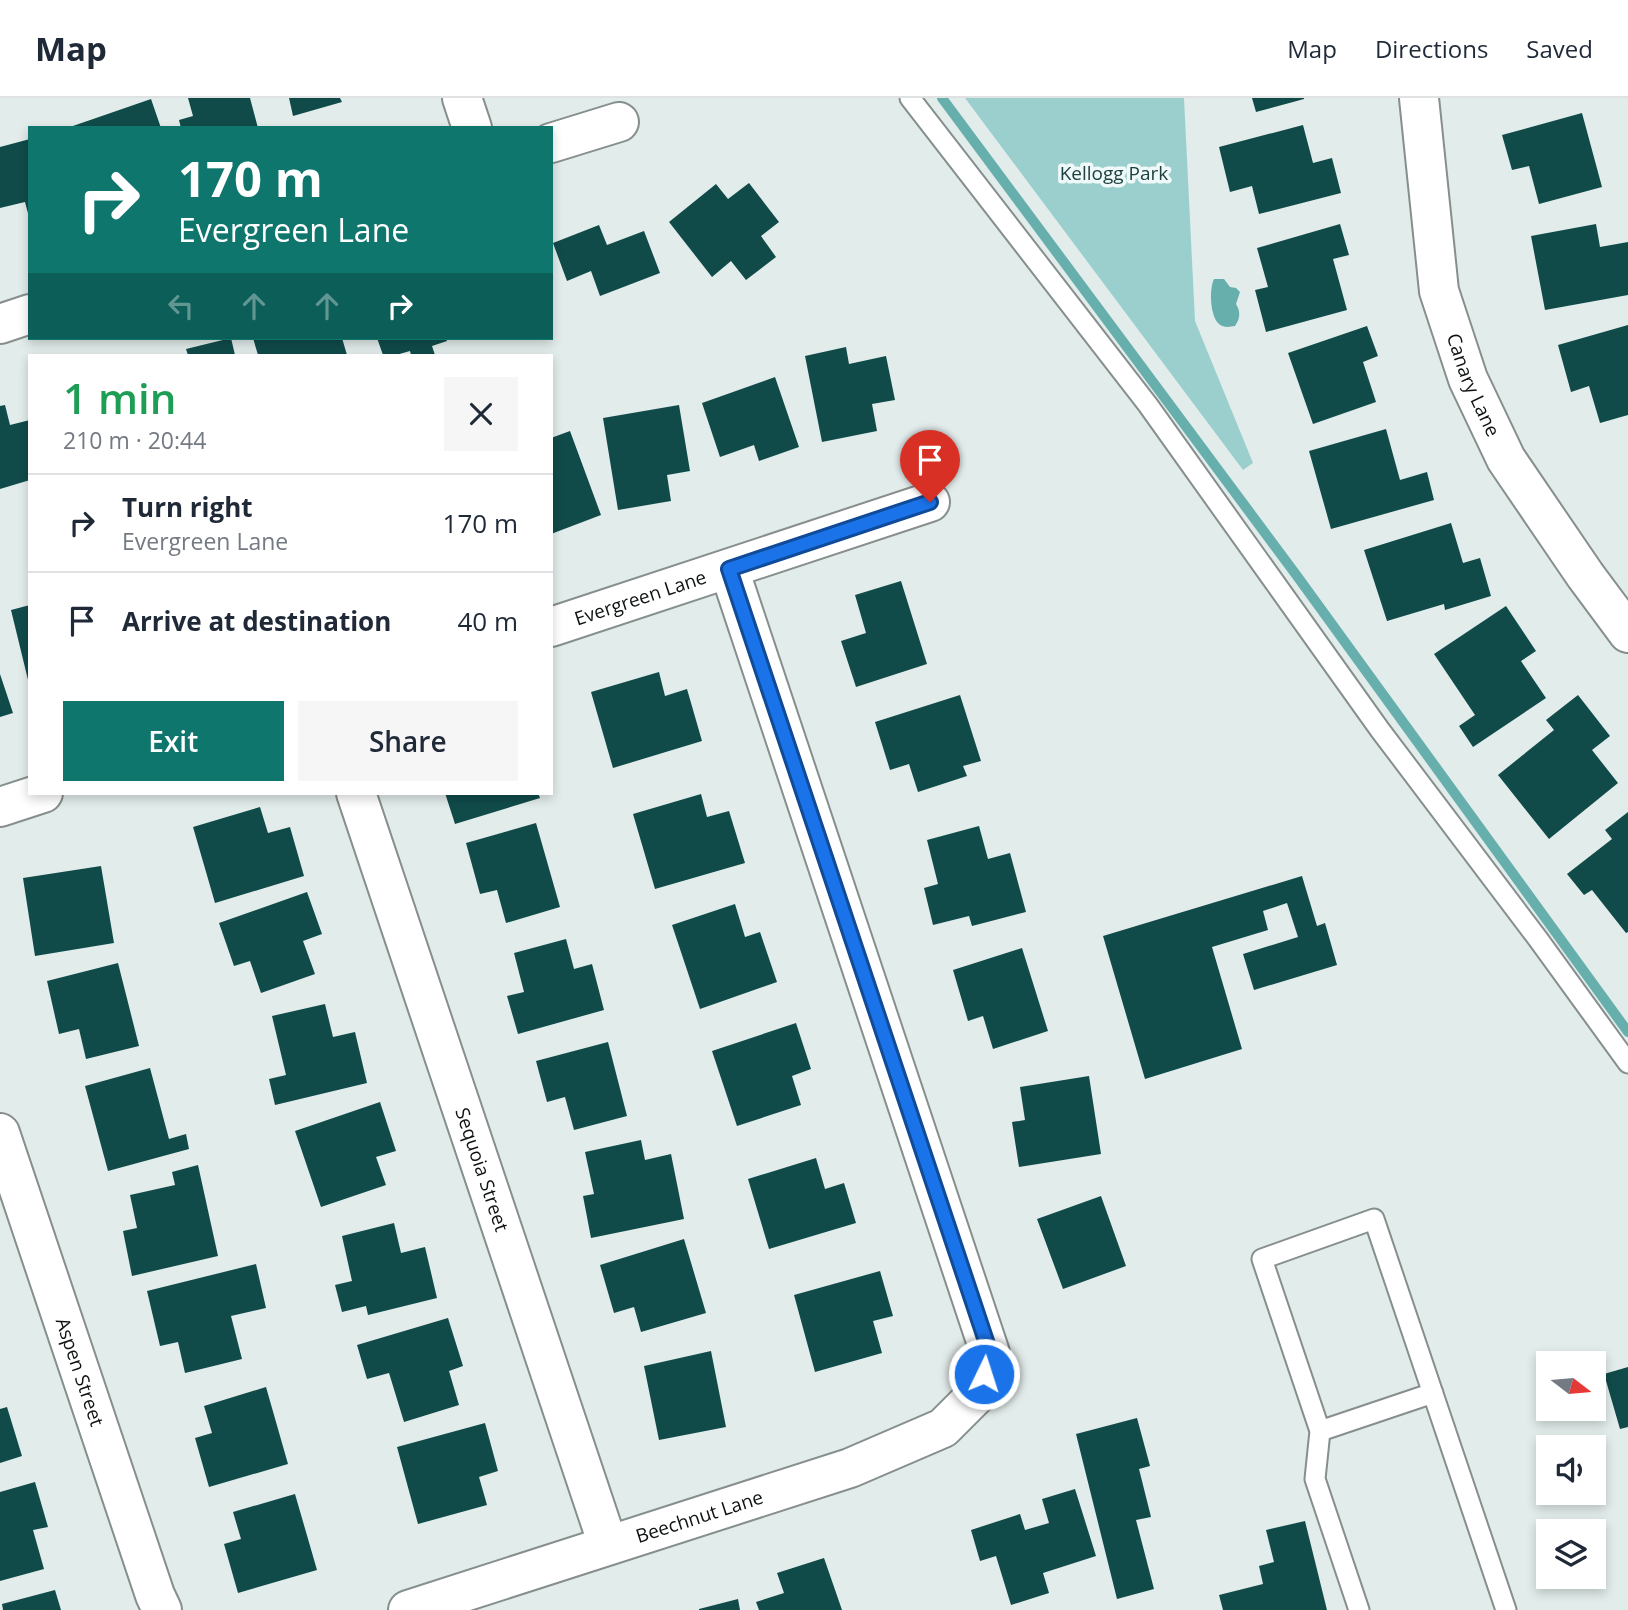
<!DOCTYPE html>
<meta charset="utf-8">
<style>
:root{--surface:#fff;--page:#f6f6f7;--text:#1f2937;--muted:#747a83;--line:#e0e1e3;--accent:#0f766e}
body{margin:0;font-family:"Open Sans",sans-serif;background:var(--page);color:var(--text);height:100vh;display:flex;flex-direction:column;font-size:26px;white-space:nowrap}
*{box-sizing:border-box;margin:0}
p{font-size:23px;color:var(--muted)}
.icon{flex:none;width:38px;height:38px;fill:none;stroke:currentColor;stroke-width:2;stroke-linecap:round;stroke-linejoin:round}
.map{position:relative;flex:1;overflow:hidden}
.side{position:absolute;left:28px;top:256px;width:525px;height:441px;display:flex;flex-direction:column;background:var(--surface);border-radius:0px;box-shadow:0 4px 10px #0003}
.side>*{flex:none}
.top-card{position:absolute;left:28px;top:28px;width:525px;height:214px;border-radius:0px;box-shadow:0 4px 10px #0003;background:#0f766e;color:#fff;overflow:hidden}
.needle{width:46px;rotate:106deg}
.fabs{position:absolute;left:1536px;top:1253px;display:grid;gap:14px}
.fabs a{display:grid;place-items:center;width:70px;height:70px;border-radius:0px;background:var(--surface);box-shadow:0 4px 10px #0003;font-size:35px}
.pin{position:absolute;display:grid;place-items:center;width:60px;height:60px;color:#fff;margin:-72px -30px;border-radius:50% 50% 50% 0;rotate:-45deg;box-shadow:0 0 7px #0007}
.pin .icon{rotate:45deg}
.me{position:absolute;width:77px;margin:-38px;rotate:4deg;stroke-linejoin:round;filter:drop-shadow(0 0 5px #0008)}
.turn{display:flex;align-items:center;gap:24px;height:147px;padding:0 35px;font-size:32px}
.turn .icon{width:91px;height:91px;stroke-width:2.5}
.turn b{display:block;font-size:49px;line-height:60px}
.lanes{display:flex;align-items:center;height:66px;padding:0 35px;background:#0003;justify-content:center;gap:35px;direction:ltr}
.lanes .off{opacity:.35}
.round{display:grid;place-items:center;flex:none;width:74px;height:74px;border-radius:0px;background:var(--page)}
.headline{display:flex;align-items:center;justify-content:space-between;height:119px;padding:0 35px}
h1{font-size:42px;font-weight:600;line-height:52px;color:#1e9e55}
.cta{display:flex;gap:14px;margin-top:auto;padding:14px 35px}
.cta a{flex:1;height:80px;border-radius:0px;background:var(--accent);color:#fff;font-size:28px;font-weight:600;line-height:80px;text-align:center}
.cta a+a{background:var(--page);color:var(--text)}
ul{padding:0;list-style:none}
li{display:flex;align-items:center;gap:21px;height:98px;padding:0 35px;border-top:2px solid var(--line)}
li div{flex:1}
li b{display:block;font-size:26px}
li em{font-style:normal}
header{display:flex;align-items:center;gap:42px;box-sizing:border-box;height:98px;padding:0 35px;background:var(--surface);border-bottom:2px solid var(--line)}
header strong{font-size:33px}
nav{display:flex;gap:38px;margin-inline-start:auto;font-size:24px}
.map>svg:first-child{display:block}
</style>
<header>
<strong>Map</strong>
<nav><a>Map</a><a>Directions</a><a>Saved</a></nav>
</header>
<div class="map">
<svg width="1628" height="1512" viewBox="0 0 1628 1512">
<rect width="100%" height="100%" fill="#e2eceb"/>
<path fill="#9acfcd" d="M965,0H1184L1195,223L1253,365L1243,372Z"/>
<path fill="#67afad" d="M1214,181H1224L1230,189L1236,190L1240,194L1236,206C1241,214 1240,221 1235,228C1229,229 1224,230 1219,226C1210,218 1209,191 1214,181Z"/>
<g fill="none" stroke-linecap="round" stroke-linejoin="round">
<path stroke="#67afad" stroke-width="10" d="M942,0L1297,478L1628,934"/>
</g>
<path fill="#104b4a" d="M188,0H250L258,30H181L179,22L193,18Z
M289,0H340L342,4L293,18Z
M1252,0H1304V1L1256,14Z
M151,1L161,30H70V29Z
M1582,15L1602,89L1539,106L1529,68L1512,72L1502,37Z
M1303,27L1313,65L1332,60L1341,95L1259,116L1252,88L1230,94L1219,49Z
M30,41V119H29L25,104L0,110V49Z
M749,85L779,124L761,138L776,159L746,182L731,163L712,179L669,124L716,86L728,101Z
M1340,126L1349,157L1333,161L1347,212L1266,234L1255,192L1268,189L1257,150Z
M1596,126L1600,149L1628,144V197L1545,212L1531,138Z
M599,127L607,147L644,133L660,175L600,198L591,173L567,183L553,145Z
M1628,227V317L1600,325L1589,288L1571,294L1558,247Z
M1367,228L1378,258L1363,264L1376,304L1313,326L1288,255Z
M231,240L235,257H188L186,251Z
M253,240H342L347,257H258Z
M377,240H446L447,243L432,248L435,257H411L410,253L396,257H383Z
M846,249L849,266L886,258L895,302L872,306L877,333L822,344L805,258Z
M775,279L799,349L759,363L754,347L720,359L702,305Z
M5,307L10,327L30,322V382L0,391V308Z
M679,307L690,373L667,377L671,403L618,412L603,320Z
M1386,331L1400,382L1427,374L1434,402L1331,431L1309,353Z
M570,333L601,417L551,436V340Z
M1451,425L1463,465L1480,460L1491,498L1445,512L1444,506L1387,523L1364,452Z
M901,483L927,566L856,589L841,543L866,535L855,497Z
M30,507V586H29L11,512Z
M1506,508L1536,553L1521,563L1546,600L1473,649L1459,628L1475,617L1434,556Z
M659,574L665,598L687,591L702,643L613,670L591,594Z
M0,576L13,615L0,619Z
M960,597L981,663L963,668L967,678L918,694L909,666L890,672L875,624Z
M1578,597L1610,638L1592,652L1618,685L1549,741L1498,677L1554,632L1546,622Z
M445,695H538L540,700L455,726Z
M701,696L707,719L729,713L745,765L655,791L633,716Z
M260,709L268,735L290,729L304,778L215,805L193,729Z
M1628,714V834L1626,835L1592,792L1584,797L1567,776L1612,741L1605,732Z
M536,725L560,809L506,825L497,792L480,796L466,745Z
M979,728L988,761L1010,755L1026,814L972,828L969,818L933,827L924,790L938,786L927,742Z
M101,768L114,845L35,858L23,780Z
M1302,778L1317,828L1325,825L1337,867L1254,892L1243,856L1298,839L1287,805L1263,813L1268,832L1212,849L1242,951L1145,981L1103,838Z
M307,794L322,836L303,843L315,876L261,895L250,863L234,868L219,825Z
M735,806L745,839L760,834L777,884L700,911L672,827Z
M566,841L574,871L592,866L604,912L518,936L507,898L524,894L514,855Z
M1022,850L1048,933L993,951L983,918L968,923L953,872Z
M118,865L139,948L86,961L79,931L59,936L47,883Z
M325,906L333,939L355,934L367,985L275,1007L269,981L286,977L272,918Z
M796,925L811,971L792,978L801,1007L737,1028L712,953Z
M608,944L627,1018L574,1032L565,999L547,1004L536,963Z
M150,970L169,1041L186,1036L189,1051L108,1073L85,988Z
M1089,978L1101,1056L1019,1069L1012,1024L1025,1022L1020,989Z
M380,1004L396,1053L376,1059L386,1087L321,1109L295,1033Z
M641,1042L645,1062L671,1056L684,1121L591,1140L583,1098L594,1096L585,1054Z
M816,1060L825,1091L844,1085L856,1125L769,1151L748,1081Z
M198,1067L218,1158L132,1178L123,1133L137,1130L130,1097L175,1087L172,1074Z
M1101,1098L1126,1168L1063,1191L1037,1121Z
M394,1125L401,1155L425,1149L437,1200L368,1217L366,1208L342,1214L335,1187L352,1183L342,1138Z
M684,1141L706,1215L641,1234L634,1209L614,1215L600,1167Z
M256,1166L266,1210L231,1218L242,1261L185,1275L178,1244L160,1248L147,1193Z
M880,1173L893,1218L873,1223L882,1255L815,1274L794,1197Z
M448,1220L463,1268L449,1273L459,1307L404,1324L389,1275L367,1281L357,1247Z
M711,1253L726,1329L659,1342L644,1268Z
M1628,1269V1329L1620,1331L1604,1276Z
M266,1289L288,1366L209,1389L195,1340L212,1335L204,1308Z
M7,1309L22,1358L0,1365V1311Z
M1137,1320L1150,1368L1139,1371L1151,1419L1136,1422L1154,1491L1117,1501L1076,1336Z
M485,1325L498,1373L479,1379L487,1407L418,1426L397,1349Z
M35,1384L48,1429L33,1432L44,1471L0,1483V1394Z
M1075,1391L1096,1458L1043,1475L1049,1495L1011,1507L996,1458L980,1463L971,1432L1020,1416L1025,1432L1049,1425L1042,1401Z
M295,1396L317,1472L238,1495L224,1446L241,1441L233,1414Z
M1305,1423L1327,1512H1223L1219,1497L1263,1486L1259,1468L1274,1464L1266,1432Z
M824,1460L842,1512H759L756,1504L784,1495L777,1475Z
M55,1492L61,1512H3L2,1506Z
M738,1501L740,1512H699V1511Z"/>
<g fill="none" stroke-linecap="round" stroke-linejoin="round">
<defs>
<path id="lane" d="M910,0L1148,307L1380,632L1538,841L1628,965
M1433,1295L1320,1333L1262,1161L1374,1121L1506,1512
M1320,1333L1315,1381L1359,1512"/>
<g id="street">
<path d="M462,0L472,30"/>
<path id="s1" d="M1419,0L1439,193L1468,281L1506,361L1585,477L1628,535"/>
<path d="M551,45L619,24"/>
<path d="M0,226L30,216"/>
<path id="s2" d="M551,529L930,404"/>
<path id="s3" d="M356,695L608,1447"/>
<path d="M0,709L43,695"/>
<path id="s4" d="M0,1035L155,1497L162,1512"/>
<path id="s5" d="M408,1512L850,1370L943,1330L977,1296L990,1255L729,471"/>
</g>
</defs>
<use href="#lane" stroke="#868e8e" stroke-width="23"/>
<use href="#street" stroke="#868e8e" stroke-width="42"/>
<use href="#lane" stroke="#fff" stroke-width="19"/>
<use href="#street" stroke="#fff" stroke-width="38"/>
</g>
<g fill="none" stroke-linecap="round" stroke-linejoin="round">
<defs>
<path id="route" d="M930,404L729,471L990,1255L984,1276"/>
</defs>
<use href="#route" stroke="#114b97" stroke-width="18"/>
<use href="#route" stroke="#1a73e8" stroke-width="12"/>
</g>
<g text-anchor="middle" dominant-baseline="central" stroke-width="7" stroke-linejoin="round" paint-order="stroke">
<g font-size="19" fill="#1d4140" stroke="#f0f9f9">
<text x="1114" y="75">Kellogg Park</text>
</g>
<g font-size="19" fill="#0f1212" stroke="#f0f9f9">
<text stroke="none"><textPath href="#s1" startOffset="294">Canary Lane</textPath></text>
<text stroke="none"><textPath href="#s2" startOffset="94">Evergreen Lane</textPath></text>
<text stroke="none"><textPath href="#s3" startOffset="397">Sequoia Street</textPath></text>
<text stroke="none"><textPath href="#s4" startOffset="252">Aspen Street</textPath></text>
<text stroke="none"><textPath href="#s5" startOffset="306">Beechnut Lane</textPath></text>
</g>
</g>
</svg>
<div class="fabs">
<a><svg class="needle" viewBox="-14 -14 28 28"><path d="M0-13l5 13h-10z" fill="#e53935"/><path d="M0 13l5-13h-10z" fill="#747a83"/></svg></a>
<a><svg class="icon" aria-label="sound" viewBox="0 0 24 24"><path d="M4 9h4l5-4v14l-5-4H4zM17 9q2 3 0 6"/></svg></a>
<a><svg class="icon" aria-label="layers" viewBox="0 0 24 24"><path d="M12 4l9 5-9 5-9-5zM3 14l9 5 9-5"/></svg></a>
</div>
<div class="pin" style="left:930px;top:404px;background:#d93025"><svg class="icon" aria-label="arrive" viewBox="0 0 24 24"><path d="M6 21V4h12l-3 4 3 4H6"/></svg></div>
<svg class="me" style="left:984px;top:1276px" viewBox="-20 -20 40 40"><circle r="17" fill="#1a73e8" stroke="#fff" stroke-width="3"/><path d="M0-11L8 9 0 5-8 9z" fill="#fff"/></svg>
<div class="top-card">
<div class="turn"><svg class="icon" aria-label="right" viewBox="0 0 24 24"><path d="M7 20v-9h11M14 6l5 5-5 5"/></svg><div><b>170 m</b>Evergreen Lane</div></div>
<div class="lanes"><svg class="icon off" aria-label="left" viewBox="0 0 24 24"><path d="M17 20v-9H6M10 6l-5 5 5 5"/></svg><svg class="icon off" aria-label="ahead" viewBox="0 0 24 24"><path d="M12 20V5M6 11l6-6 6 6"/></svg><svg class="icon off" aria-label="ahead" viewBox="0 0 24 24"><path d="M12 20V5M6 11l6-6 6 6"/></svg><svg class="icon" aria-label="right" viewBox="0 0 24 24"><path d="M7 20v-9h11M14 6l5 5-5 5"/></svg></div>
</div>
<section class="side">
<div class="headline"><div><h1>1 min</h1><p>210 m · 20:44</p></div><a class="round"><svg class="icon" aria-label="close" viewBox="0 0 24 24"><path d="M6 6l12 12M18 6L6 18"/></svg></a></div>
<ul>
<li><svg class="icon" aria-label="right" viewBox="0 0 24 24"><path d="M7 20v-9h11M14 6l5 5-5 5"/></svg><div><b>Turn right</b><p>Evergreen Lane</p></div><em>170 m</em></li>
<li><svg class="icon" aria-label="arrive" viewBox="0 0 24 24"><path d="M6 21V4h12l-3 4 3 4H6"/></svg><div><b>Arrive at destination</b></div><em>40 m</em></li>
</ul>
<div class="cta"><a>Exit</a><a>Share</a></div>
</section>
</div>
